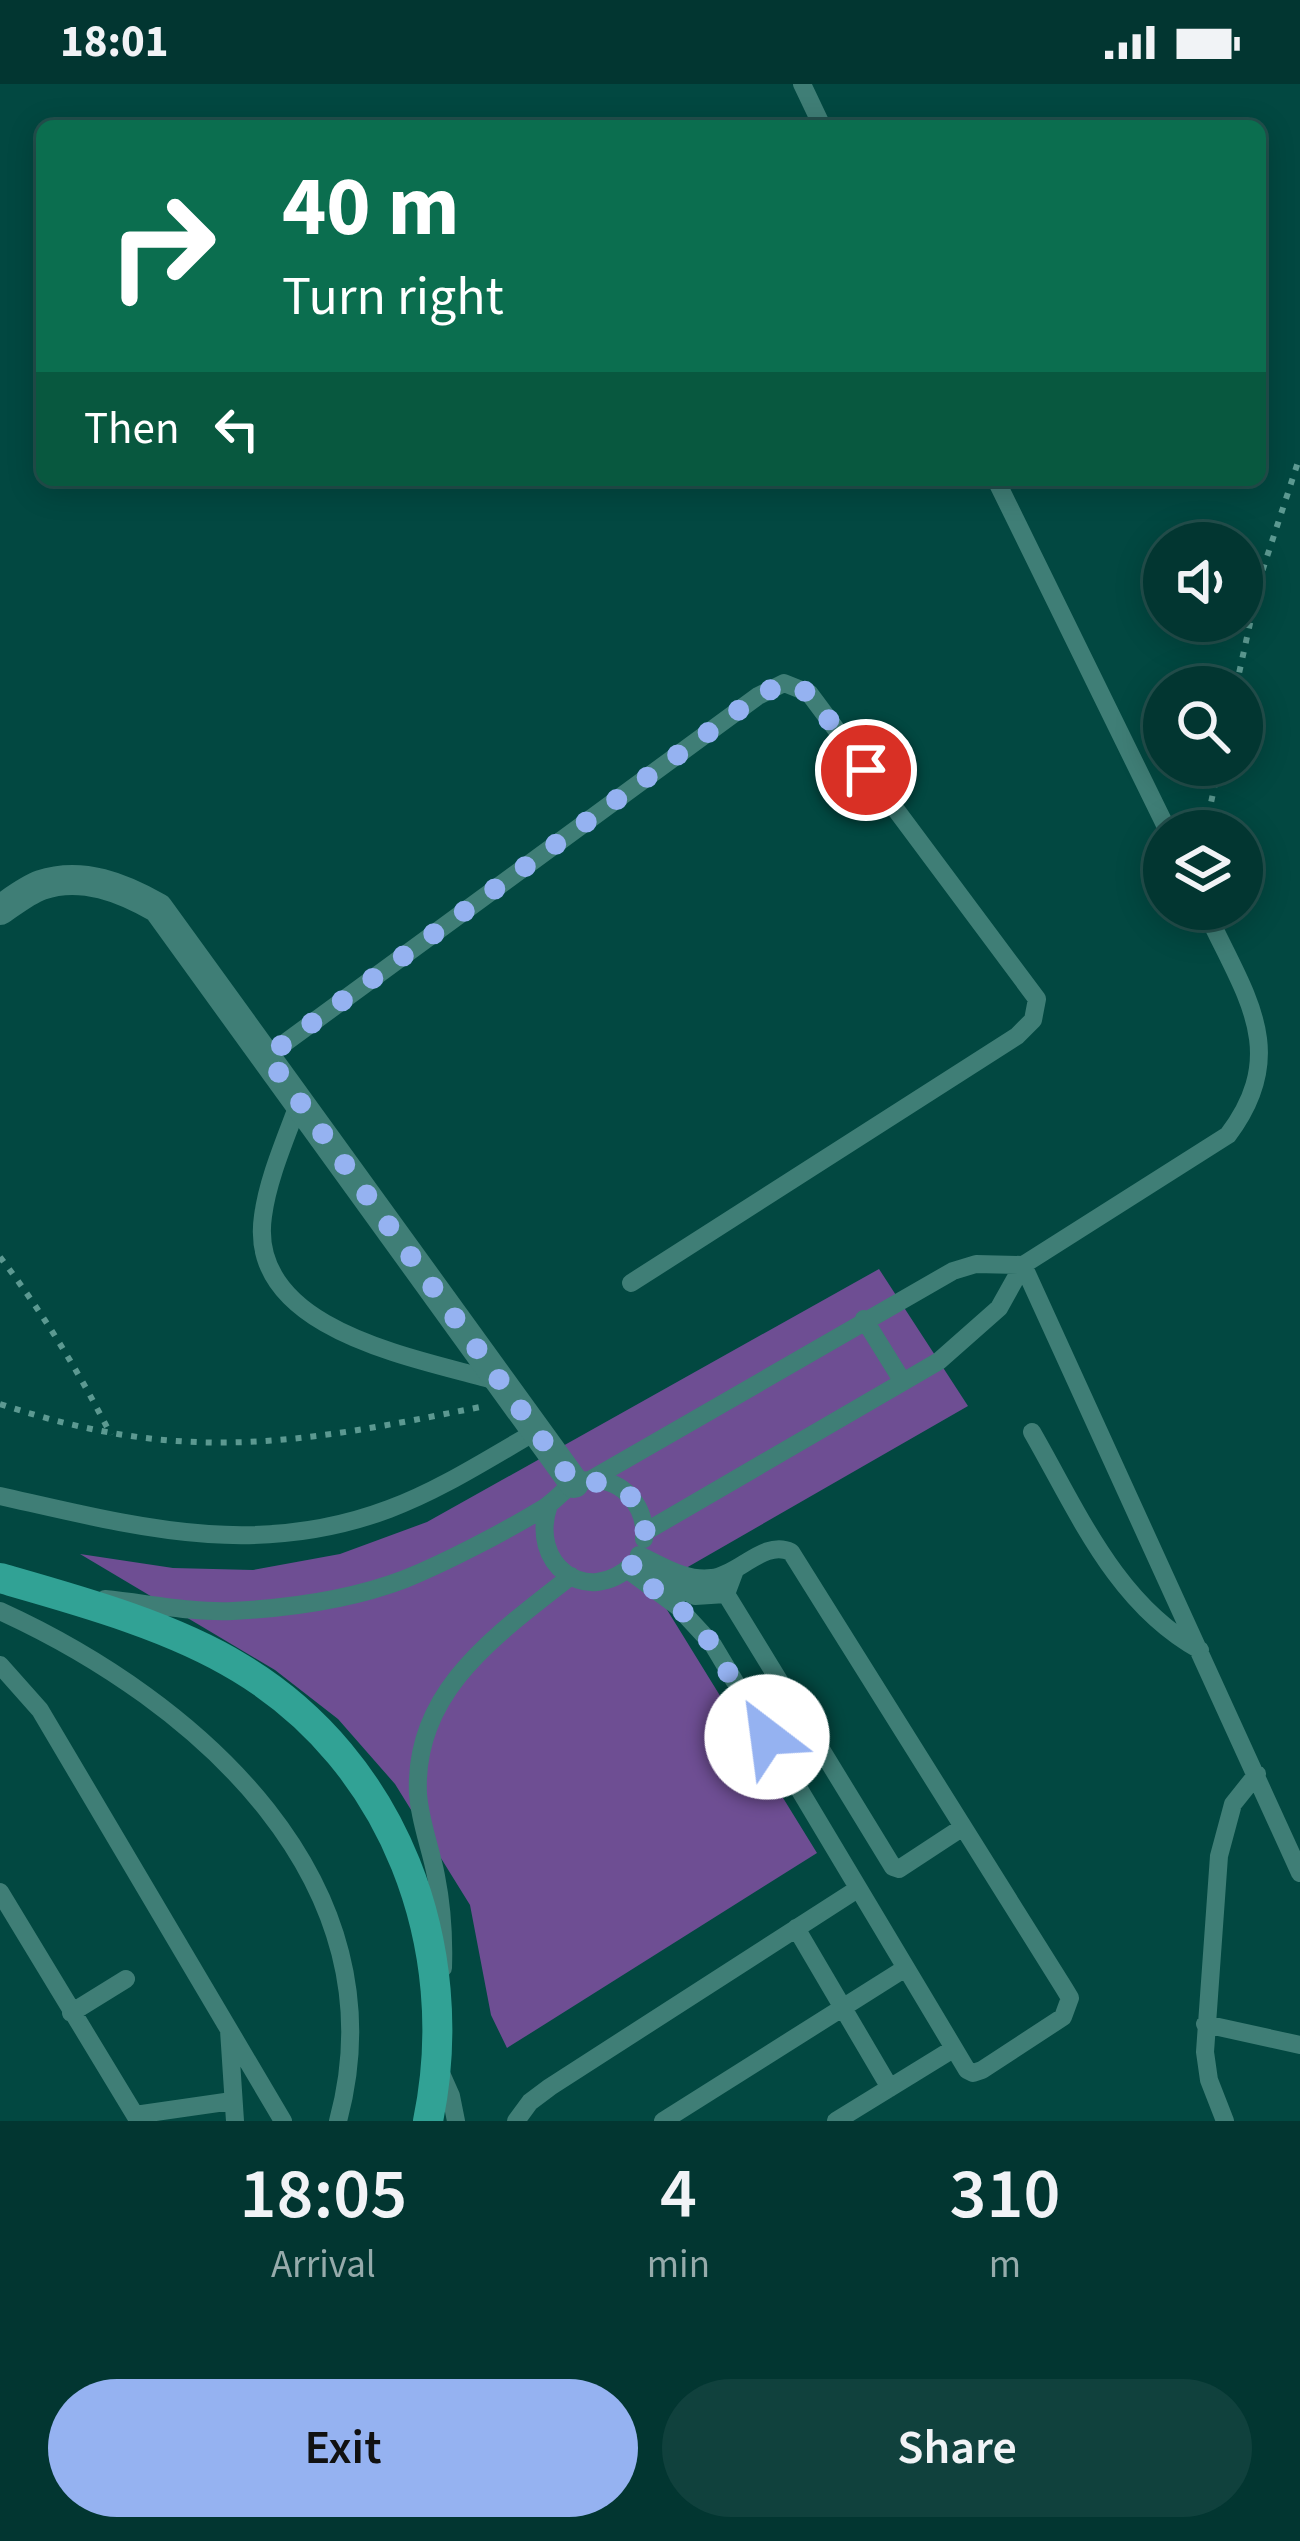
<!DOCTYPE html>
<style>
:root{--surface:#023631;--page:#10413d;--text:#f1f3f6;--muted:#96abab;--line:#23504d;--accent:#95b2f1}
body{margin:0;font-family:"Source Sans 3",sans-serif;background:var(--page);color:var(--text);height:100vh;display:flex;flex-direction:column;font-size:45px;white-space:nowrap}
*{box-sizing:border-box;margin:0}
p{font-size:39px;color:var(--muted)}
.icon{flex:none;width:66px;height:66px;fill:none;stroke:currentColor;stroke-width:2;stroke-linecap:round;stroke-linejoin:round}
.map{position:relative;height:2037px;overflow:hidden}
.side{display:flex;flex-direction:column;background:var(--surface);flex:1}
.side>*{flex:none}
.hud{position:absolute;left:36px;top:36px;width:1230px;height:366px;border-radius:18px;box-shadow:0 6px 30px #0003,0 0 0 3px var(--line);background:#0b6e4f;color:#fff;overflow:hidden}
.controls{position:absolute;left:1143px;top:438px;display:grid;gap:24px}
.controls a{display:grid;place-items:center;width:120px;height:120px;border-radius:50%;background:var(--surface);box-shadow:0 6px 30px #0003,0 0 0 3px var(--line);font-size:60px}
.pin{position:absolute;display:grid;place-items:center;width:102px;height:102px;color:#fff;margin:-51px;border:6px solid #fff;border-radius:50%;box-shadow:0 3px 12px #0007}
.me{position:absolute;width:132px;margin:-66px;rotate:330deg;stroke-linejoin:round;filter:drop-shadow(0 0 9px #0008)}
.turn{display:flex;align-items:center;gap:42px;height:252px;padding:0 48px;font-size:54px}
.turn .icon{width:156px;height:156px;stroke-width:2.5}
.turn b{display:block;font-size:84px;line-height:102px}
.then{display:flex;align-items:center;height:114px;padding:0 48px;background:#0003;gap:24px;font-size:45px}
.eta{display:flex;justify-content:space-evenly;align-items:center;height:204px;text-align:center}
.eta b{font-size:72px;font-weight:600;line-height:84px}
.button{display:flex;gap:24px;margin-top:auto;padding:24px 48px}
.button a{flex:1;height:138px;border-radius:72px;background:var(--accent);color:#111;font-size:48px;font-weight:600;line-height:138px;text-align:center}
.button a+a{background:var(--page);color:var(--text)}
.status{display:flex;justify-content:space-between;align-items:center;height:84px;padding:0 60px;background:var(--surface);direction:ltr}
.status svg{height:33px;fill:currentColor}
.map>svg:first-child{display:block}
</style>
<div class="status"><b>18:01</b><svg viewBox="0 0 49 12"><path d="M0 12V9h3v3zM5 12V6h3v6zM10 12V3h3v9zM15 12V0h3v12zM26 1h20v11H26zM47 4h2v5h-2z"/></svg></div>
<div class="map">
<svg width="1300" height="2037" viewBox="0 0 1300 2037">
<rect width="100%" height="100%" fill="#024841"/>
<path fill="#6e4e93" d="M879,1185L968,1322L653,1503L817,1769L507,1964L491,1931L470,1821L395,1700L338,1635L275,1586L80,1470L173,1484L253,1486L340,1470L427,1438Z"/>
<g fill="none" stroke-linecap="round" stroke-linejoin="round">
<path stroke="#5c9991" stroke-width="6" stroke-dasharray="6 9" stroke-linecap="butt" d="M1236,603L1260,494L1300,372
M1205,747L1219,681
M0,1173C43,1229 79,1288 111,1351
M0,1320C184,1381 296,1360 480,1323"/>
<path stroke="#3f7e76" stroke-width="18" d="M802,0L822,42
M996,396L1168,747
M267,972L758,612L784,599L809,609L1037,915L1033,936L1017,952L631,1199
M299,1018C286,1054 268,1094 263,1132C246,1247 418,1274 496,1297
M1023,1181L1300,1789
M864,1235L903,1298
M1032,1348C1078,1428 1116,1520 1200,1566
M590,1396L953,1187L976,1180L1023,1181
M0,1412C134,1442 254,1476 389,1425C440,1406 488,1375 535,1348
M549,1421C528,1479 586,1525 633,1480
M645,1448L939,1277L999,1224L1023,1181L1228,1051C1292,966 1243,909 1205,825
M628,1486L677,1522L713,1561L967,1986L973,1989L982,1986L1063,1933L1070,1914L1064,1904L791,1468C764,1455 739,1491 712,1494C686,1498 661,1481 639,1471
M735,1486L726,1510L893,1783L899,1785L963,1743
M648,1488L695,1512L726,1510
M105,1515C146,1519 192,1529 233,1527C289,1524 353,1515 405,1495C447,1478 506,1447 544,1424C561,1413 568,1397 590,1396C624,1394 647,1424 644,1455
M0,1527C197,1617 403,1798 338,2037
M0,1581L40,1626L283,2037
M0,1808L135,2031L232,2017
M796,1844L890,2004
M443,1884C444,1853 442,1822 436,1792C431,1765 420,1738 418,1710C413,1606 498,1550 571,1492
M71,1929L126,1895
M1205,1940L1300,1961
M229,1946L235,2037
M439,1985L451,2012L456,2037
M516,2037L530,2018L550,2003L856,1806
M663,2037L904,1885
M836,2037L953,1965
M1225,2037L1209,1996L1205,1968L1219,1772L1233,1720L1257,1690"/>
<path stroke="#3f7e76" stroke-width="30" d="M0,826C12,818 27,806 41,801C82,787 123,804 158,824L574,1399"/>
<path stroke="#31a295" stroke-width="30" d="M0,1494C77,1516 172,1542 240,1584C395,1677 464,1863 428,2037"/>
</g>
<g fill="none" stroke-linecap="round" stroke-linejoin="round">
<path stroke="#95b2f1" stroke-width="21" stroke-dasharray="0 37.8" d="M767,1653L703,1547L677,1522L628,1486C669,1440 630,1387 574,1400L267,972L758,612L784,599L809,609L866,686"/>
</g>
</svg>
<div class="controls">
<a><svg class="icon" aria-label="sound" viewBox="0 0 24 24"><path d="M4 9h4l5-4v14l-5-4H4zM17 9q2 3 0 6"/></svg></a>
<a><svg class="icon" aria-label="search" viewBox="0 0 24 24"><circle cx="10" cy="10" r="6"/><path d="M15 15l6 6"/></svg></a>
<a><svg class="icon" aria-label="layers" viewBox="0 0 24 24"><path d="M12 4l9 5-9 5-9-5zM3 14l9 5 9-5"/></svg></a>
</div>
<div class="pin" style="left:866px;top:686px;background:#d93025"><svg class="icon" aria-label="arrive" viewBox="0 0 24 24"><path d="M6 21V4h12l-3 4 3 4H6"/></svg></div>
<svg class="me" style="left:767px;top:1653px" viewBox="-20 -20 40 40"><circle r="19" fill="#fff"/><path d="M0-13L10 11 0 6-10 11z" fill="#95b2f1"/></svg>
<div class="hud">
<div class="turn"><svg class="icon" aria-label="right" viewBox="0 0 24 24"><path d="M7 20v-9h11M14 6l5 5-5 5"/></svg><div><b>40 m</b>Turn right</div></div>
<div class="then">Then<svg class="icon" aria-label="left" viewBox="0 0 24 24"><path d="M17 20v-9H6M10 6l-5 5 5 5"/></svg></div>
</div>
</div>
<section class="side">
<div class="eta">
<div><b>18:05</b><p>Arrival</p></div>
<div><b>4</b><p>min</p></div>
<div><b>310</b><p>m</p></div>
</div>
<div class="button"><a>Exit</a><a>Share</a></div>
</section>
